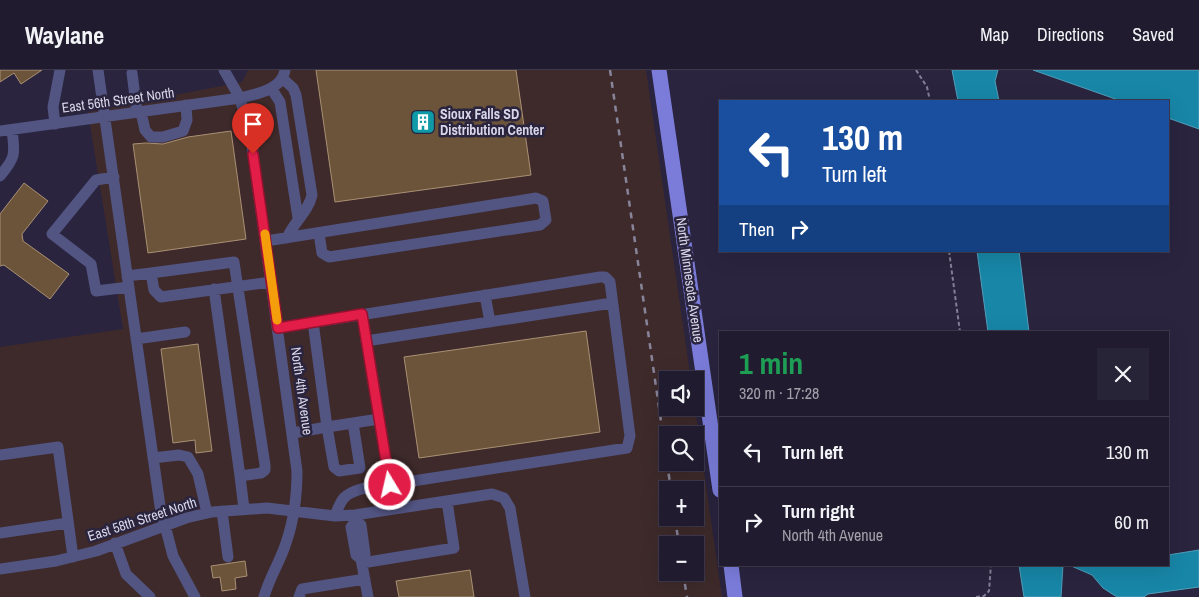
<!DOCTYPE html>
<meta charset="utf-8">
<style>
:root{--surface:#201b2f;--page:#282437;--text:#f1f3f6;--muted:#a2a1aa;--line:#3d394b}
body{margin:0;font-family:"Archivo Narrow",sans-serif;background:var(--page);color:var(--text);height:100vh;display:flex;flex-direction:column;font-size:19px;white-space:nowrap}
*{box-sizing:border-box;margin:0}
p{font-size:16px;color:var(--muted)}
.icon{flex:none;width:28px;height:28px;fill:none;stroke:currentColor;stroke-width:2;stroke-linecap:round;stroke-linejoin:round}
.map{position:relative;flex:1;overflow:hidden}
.details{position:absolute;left:719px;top:261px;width:450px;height:235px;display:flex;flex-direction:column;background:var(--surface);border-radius:0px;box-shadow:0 5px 20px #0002,0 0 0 1px var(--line)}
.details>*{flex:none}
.top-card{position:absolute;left:719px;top:30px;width:450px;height:152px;border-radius:0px;box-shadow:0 5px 20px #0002,0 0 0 1px var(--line);background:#1a4fa0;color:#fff;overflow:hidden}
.controls{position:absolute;left:659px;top:301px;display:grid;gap:10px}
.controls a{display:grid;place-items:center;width:45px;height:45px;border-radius:0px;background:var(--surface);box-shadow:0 5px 20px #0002,0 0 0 1px var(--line);font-size:25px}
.pin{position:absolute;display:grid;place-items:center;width:42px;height:42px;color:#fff;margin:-51px -21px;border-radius:50% 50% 50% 0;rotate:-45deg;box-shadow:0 0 5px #0007}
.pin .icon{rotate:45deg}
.me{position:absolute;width:55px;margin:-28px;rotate:351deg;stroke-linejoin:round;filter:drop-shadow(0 0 4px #0008)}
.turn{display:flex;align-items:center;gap:18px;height:105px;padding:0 20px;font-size:22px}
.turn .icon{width:65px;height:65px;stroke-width:2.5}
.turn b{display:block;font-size:35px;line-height:42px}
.then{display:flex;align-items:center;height:48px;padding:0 20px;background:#0003;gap:10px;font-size:19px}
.round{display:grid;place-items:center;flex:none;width:52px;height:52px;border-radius:0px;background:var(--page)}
.headline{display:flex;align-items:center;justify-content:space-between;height:85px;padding:0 20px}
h1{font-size:30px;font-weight:800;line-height:38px;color:#1e9e55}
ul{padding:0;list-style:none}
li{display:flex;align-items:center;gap:15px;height:70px;padding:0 20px;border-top:1px solid var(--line)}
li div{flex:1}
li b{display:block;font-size:19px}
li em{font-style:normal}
header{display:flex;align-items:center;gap:30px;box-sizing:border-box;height:70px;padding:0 25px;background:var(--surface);border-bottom:1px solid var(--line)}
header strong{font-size:24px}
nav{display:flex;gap:28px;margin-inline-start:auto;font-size:18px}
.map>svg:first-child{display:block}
</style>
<header>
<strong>Waylane</strong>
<nav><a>Map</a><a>Directions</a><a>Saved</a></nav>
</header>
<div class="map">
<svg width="1199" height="527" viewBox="0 0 1199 527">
<rect width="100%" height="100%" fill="#2a243f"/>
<path fill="#3e2a2b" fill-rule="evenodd" d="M248,0H646L691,310H668V338H695L722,527H0V277L123,259L88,42L242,12ZM668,365H695V392H668ZM668,420H695V448H668ZM668,475H695V502H668Z"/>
<path fill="#1886a7" stroke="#529eba" d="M952,0H998L995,11L999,31H958Z
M1033,0H1199V59L1168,48V31H1121Z
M977,181H1019L1029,262H988Z
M1199,480V517L1148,524L1144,527H1117L1103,518L1092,505L1069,495H1168V485Z
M1019,495H1063L1061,527H1024Z"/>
<path fill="#6b543a" stroke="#a99074" d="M0,0H42L21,14L14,3L0,12Z
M316,0H516L531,105L335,132Z
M231,61L246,169L148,183L133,74L146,73L163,74L188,67Z
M24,113L48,131L22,164L23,171L69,204L50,229L4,195L0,196V144Z
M586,261L600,362L419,388L404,287Z
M198,274L212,381L196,383L195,370L173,373L161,279Z
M245,491L247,506L235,508L236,519L222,521L220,507L213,508L211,496Z
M470,500L474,527H399L396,511Z"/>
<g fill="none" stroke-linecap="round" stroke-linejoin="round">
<path stroke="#837f95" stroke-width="2" stroke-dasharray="4 2.5" stroke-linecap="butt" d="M916,0L927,17L930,31
M949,181L960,262
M976,527L984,526L989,521L991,495"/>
<path stroke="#525482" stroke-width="11" d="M98,0L160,436L173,486L195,527
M224,0L240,28L251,69L297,401C297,425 294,450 286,473C280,492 269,508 264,527
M132,3L137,42
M282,8L293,18L296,25L312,125C309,141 293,153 287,168
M271,18L280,32L298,148
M141,42L145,60L151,67H163L183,61L187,50L186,35
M55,54L53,37L60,0
M0,61L240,28C256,24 282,20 285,0
M0,106C16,87 15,84 12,60
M114,107L96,110L52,164L91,194L96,221L129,217
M266,171L536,128L543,131L546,150L540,155L329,187L322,183L319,163
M151,203L234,192L265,395V400L261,403L240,406L244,439
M127,206L151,203L154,220L161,227L271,212
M214,219L240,406
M485,225L490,252
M362,244L390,415
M278,258L600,207H605L610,212L630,366L627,378L361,419C344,424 341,429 335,446
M136,269L185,262
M366,271L612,233
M353,353L360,398L339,401L334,397L327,357L379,349
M293,363L327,357L313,252
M0,385L58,377L73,487
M153,388L179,385L188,387L198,404L207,443
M222,441L228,487
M355,445L356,451L361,455L365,484L361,489
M356,451L351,457L356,485L361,489L368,527
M0,463L68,453
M115,473L126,504L150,527
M362,493L454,478L447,431
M0,499L56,491L96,481L186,448L212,442L267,438L335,446L355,445L492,424L504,428L510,438L525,527
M299,527L302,519L365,509"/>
<path stroke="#7b7cda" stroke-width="15" d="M659,0L720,420
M731,495L735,527"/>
<path stroke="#88849a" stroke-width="2.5" stroke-dasharray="6 6" stroke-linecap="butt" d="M610,0L671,420
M675,448L679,475
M683,502L687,527"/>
</g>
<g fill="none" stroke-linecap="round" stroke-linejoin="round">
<defs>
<path id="route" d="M253,84L278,258L362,244L390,415"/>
</defs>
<use href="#route" stroke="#92132f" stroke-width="12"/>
<use href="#route" stroke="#e11d48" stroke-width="9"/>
<path stroke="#f59e0b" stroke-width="9" d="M265,164L277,250"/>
</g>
<defs>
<symbol id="building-square" viewBox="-11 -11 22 22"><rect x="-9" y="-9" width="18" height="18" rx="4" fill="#0f9aa8" stroke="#2a243f"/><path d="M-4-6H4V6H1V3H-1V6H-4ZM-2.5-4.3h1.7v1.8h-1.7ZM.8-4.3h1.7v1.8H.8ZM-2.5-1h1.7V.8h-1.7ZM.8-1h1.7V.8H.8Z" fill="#fff"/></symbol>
</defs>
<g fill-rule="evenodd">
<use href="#building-square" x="409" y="38" width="28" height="28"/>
</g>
<g text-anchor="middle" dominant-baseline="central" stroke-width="5" stroke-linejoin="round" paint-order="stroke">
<g font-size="14" fill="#d8d6e8" stroke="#2a243f">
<text transform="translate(118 30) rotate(-8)">East 56th Street North</text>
<text transform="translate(690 210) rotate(82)">North Minnesota Avenue</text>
<text transform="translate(302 321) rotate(82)">North 4th Avenue</text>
<text transform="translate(142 449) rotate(-18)">East 58th Street North</text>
</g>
<g font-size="14" font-weight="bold" fill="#d8d6e8" stroke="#2a243f" text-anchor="start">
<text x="440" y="44">Sioux Falls SD<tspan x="440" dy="16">Distribution Center</tspan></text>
</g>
</g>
</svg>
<div class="controls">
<a><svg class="icon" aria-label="sound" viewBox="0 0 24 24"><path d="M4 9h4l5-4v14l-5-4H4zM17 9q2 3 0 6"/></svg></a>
<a><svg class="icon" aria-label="search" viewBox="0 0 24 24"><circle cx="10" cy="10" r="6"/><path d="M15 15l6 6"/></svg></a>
<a>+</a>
<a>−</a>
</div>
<div class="pin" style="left:253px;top:84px;background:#d93025"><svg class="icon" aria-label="arrive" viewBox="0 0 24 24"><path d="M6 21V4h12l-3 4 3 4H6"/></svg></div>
<svg class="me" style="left:390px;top:415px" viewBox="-20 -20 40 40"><circle r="17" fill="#e11d48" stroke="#fff" stroke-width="3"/><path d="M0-11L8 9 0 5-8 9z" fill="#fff"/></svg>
<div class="top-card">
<div class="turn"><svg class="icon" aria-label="left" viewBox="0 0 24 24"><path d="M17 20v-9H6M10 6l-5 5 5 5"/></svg><div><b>130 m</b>Turn left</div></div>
<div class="then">Then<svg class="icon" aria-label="right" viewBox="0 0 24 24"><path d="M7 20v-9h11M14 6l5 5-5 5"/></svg></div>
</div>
<section class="details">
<div class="headline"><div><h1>1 min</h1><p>320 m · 17:28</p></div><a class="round"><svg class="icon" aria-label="close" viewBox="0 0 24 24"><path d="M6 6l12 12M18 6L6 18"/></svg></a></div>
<ul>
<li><svg class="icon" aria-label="left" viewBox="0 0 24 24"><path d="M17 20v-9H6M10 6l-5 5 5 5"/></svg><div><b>Turn left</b></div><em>130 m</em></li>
<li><svg class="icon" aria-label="right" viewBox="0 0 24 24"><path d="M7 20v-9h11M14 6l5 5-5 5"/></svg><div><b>Turn right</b><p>North 4th Avenue</p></div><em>60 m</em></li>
</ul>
</section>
</div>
